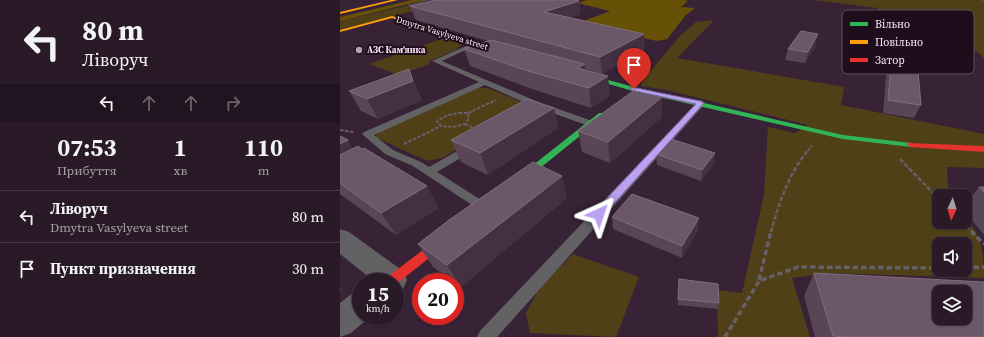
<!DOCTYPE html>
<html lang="uk">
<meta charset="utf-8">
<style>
:root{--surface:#2a1a28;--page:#362734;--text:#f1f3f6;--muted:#a5a1a8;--line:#463845}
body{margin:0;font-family:"Source Serif 4",serif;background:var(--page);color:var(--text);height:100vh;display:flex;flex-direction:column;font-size:15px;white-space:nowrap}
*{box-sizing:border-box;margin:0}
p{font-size:13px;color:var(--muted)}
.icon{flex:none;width:22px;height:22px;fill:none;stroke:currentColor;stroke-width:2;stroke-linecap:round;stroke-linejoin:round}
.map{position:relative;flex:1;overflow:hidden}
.drawer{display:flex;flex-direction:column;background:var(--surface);width:340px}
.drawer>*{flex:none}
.banner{background:#2a1a28;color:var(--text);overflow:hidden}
.needle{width:26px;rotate:184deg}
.controls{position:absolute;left:592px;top:189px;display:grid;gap:8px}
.controls a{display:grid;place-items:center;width:40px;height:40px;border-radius:8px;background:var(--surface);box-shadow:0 1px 3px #0004,0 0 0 1px var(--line);font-size:20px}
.speed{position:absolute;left:12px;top:273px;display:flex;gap:8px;font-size:20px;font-weight:700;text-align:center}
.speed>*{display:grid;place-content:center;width:52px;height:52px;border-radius:50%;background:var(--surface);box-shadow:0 1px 3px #0004,0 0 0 1px var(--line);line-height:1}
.speed small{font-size:10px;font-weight:400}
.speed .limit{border:6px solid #d22;background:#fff;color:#111}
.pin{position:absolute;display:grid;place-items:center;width:34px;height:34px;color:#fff;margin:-41px -17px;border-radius:50% 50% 50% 0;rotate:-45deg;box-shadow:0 0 4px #0007}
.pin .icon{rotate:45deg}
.me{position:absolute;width:44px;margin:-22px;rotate:42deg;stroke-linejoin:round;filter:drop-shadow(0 0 3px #0008)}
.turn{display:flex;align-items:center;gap:14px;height:84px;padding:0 16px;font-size:18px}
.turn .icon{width:52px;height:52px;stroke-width:2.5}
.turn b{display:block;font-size:28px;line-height:34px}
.lanes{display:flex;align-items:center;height:38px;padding:0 16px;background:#0003;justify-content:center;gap:20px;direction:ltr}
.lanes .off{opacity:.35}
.eta{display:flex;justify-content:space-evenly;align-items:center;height:68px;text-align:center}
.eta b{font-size:24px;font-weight:700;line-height:28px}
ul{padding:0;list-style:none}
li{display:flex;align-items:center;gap:12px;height:52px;padding:0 16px;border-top:1px solid var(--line)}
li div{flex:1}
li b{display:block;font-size:15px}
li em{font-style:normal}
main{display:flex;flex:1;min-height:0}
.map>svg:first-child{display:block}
</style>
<main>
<section class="drawer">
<div class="banner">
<div class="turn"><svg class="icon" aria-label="left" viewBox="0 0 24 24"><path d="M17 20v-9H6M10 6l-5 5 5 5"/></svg><div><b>80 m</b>Ліворуч</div></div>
<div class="lanes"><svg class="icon" aria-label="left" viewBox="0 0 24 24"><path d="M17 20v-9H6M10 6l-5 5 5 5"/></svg><svg class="icon off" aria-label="ahead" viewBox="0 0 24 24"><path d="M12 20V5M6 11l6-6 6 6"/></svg><svg class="icon off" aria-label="ahead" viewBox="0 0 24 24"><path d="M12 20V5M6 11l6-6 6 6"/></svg><svg class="icon off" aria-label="right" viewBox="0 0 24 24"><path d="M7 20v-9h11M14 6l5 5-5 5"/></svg></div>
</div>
<div class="eta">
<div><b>07:53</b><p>Прибуття</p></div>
<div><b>1</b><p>хв</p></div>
<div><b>110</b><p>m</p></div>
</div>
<ul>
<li><svg class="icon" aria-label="left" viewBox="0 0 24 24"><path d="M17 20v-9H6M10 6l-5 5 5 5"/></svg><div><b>Ліворуч</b><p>Dmytra Vasylyeva street</p></div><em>80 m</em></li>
<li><svg class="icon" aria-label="arrive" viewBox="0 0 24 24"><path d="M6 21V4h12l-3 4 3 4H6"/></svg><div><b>Пункт призначення</b></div><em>30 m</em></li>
</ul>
</section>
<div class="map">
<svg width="644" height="337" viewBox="0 0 644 337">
<rect width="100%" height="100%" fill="#382235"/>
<path fill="#504017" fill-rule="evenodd" d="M472,0H644V59L638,52L528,37L538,8Z
M83,2L100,4L0,30V21Z
M374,20L337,58L504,87L501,105L644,134V168L607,167L608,186L614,196H599V222H625V214C641,239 644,248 644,278L489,273L452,278L470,337H378L377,290L402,293L424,195L428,127L455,133L468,125L327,90L301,86L303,80L339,37L356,22ZM599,244H625V270H599Z
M107,37L124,43L115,50L88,62L90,64L59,75L29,64Z
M136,88H148L183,103L184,110L102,158L87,161L35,137L38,132Z
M233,254L299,277L276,337L190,333L186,313L199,288Z"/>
<path fill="#675107" d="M72,0H89L80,1L0,21V17Z
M247,0H345L348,1L341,7L355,8L346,15L327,39L317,41L236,24L270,11L237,3Z"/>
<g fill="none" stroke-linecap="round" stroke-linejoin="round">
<path stroke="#676167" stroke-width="1" stroke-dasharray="2 1" stroke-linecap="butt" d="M642,0L644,2
M68,5L87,0"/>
<path stroke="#676167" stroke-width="2" stroke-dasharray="3.5 1.5" stroke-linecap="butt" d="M119,113H128L129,118L125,124L113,127L101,126L97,121L108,115Z
M128,113L156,100
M125,124L136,129
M0,130L14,132
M64,144L101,126
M468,151L472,145"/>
<path stroke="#676167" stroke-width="2.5" stroke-dasharray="4.5 2" stroke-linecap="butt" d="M560,159L599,199
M621,222L632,232
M431,232C439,202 449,174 468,150"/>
<path stroke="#676167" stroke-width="3.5" stroke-dasharray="5.5 3" stroke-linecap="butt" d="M631,231L644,244
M625,268L644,267
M419,280L431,231
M385,337L419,281L458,267L599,268"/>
<path fill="#626163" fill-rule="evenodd" d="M133,43L138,44L102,61L196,101L255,122L257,124L255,126H249L190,105L145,85L34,135L53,150L81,162L89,167L126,146H134L135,148L134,150L97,172L149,205L151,208L149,211L145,212L141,211L73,166L45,154L22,134L24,132L139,82L92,61Z
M361,100L365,103L364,105L157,337H137L140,331L358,101Z"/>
<path fill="#626163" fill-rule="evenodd" d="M0,229L9,232L63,271L67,280L63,289L55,292V282H35L0,254Z
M21,291V316H31L11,333L0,337V303L10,295Z"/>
<path fill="#30b455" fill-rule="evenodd" d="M239,72L294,87L503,135L571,143L575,145L571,147L503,139L293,91L237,75V73Z
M259,113H262L266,115L179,185H173L171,183L173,181Z"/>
<path fill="#ff9f0a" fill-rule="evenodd" d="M51,0H58L0,14V12Z
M52,16L168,52L169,53L164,54L52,18L0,32V30Z"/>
<path fill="#e5322d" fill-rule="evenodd" d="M568,143L644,146V152L571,147L567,145Z
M108,233L112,234L114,237L112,240L55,285V282H44L46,278L104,234Z"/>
</g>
<path fill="#584656" d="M239,1L240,14L229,18L305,49L262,74L245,69V70L270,95L251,108L192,89L130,66L124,49L148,41L76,20L70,6Z
M476,45L465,63L445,60L448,49Z
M552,55L581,105L574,118L543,113L547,66Z
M9,91L82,100L38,119L21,111Z
M214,108L218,128L148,175L121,162L111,140Z
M322,117L270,163L242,152L238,131Z
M0,136L13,149L99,208L56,235L0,194Z
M316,154L374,164L361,181L317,165Z
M639,187H644V235L625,212V205Z
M227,198L121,287L115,283V282H113L93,267L78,244Z
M272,217L358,230L342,258L273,229Z
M474,273L644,337H475L464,296Z
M339,279L379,303L378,309L338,305Z"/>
<path fill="#443042" d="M239,1L240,14L207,26L204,12Z
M304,34L305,49L262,74L260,57Z
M478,34L476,45L465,63L468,52Z
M245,64L247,82L240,86L237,68Z
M69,69L82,100L38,119L27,99Z
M268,76L270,95L251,108L249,88Z
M322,97V117L270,163L268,142Z
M214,108L218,128L148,175L140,153Z
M8,140L21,162L0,173V144Z
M375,153L374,164L361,181L362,170Z
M222,176L227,198L121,287L107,265Z
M87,186L99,208L56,235L41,213Z
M359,218L358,230L342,258V246Z
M0,287L3,290L0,293Z"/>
<path fill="#6a5768" stroke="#816d7e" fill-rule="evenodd" d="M95,0H235L239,1L204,12L304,34L260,57L70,6Z
M461,31L478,34L468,52L448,49Z
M151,40L245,64L237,68L268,76L249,88L188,71L124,49Z
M552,55L577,60L581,105L548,100Z
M69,69L73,81L27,99L9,91Z
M296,89L322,97L268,142L238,131Z
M187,99L214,108L140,153L111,140Z
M0,136L8,140L0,144Z
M331,139L375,153L362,170L316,154Z
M18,146L22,149L24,148L87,186L41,213L0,183V155Z
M193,162L222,176L107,265L78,244L109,220Z
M639,187H644V192Z
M292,194L359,218L342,246L272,217Z
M474,273L644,282V337H507L493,336ZM599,292H625V318H599Z
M339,279L378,284L379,303L338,299Z"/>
<path fill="#bca0f2" stroke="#7a689d" d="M291,87L360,101L364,103L262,217H255L253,214L255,211L356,104L291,90Z"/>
<circle fill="#b8a0b4" stroke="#1e0d1b" stroke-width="1.5" cx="19" cy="50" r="4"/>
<g text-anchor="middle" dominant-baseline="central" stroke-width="4" stroke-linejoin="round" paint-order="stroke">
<g font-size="9" fill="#fde4f8" stroke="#1e0d1b">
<text transform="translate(102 33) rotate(17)">Dmytra Vasylyeva street</text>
</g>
<g font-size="9" font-weight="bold" fill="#fde4f8" stroke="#1e0d1b" text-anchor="start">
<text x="27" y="50">АЗС Кам'янка</text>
</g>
</g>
<rect x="502" y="10" width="132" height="64" rx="6" fill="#1e0d1b" stroke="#614e5d" stroke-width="1"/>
<rect x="510" y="22" width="18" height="4" fill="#30b455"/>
<rect x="510" y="40" width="18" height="4" fill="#ff9f0a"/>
<rect x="510" y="58" width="18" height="4" fill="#e5322d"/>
<g font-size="11" fill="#fde4f8">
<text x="535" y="28">Вільно</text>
<text x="535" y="46">Повільно</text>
<text x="535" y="64">Затор</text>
</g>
</svg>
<div class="controls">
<a><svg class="needle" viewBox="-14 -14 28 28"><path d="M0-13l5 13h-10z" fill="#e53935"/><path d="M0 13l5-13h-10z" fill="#a5a1a8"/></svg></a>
<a><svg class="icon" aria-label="sound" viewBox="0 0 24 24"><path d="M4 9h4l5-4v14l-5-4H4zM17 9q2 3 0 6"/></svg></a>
<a><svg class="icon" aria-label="layers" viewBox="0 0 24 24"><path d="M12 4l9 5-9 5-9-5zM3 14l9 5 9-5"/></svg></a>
</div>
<div class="speed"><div>15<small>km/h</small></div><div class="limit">20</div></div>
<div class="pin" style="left:294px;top:89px;background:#d93025"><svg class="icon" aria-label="arrive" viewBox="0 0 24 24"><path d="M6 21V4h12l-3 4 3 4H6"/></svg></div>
<svg class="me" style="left:259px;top:214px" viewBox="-20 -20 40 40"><path d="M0-17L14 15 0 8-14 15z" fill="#bca0f2" stroke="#fff" stroke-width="4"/></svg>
</div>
</main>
